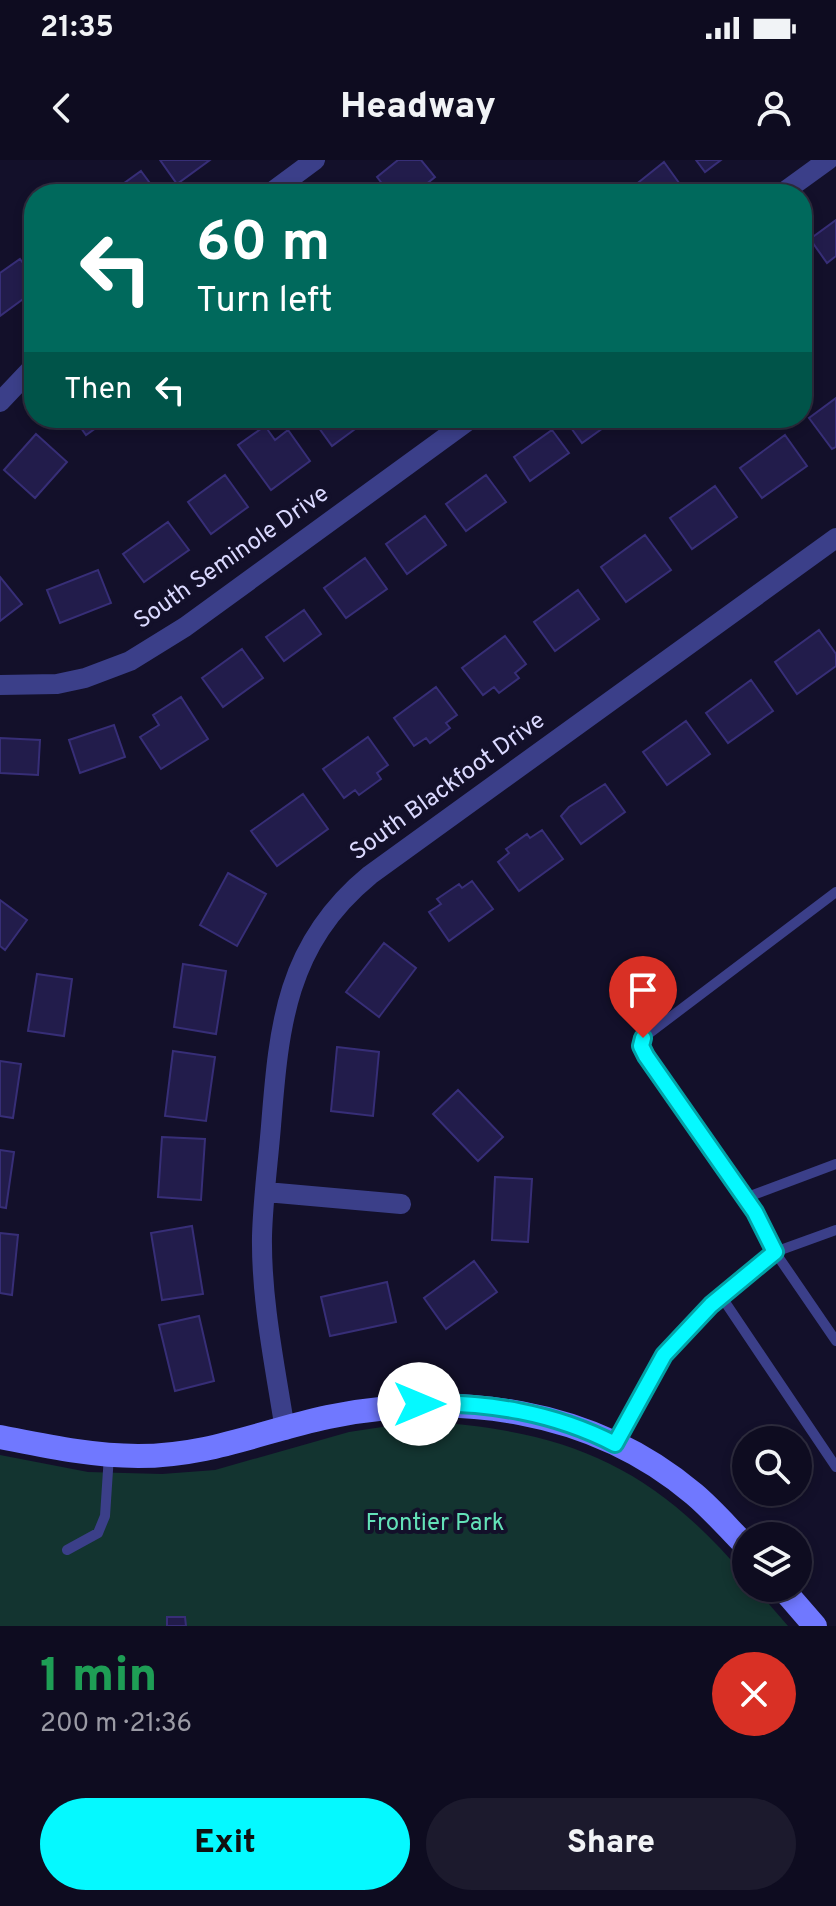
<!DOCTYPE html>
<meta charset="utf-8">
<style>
:root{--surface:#0e0c20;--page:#1c1a2d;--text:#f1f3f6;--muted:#9b9ba5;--line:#2e2c3e;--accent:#05f9ff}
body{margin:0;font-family:Overpass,sans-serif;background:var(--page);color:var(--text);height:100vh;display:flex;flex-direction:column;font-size:30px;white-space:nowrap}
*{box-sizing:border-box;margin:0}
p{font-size:26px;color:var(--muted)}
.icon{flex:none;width:44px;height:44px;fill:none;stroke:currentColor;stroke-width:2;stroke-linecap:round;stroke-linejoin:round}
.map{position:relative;height:1466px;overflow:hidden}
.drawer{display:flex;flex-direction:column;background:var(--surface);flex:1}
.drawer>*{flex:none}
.guide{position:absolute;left:24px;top:24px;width:788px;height:244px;border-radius:32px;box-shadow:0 4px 12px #0003,0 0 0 2px var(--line);background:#00695c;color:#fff;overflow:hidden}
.tools{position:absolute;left:732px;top:1266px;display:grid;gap:16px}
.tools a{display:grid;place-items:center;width:80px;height:80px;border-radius:50%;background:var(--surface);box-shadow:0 4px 12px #0003,0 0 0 2px var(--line);font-size:40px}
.pin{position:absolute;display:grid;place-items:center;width:68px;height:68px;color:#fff;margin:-82px -34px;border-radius:50% 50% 50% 0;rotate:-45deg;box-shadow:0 0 8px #0007}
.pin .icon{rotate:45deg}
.me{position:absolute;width:88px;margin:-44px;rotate:90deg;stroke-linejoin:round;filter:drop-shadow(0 0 6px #0008)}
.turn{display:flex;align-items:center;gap:28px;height:168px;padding:0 40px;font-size:36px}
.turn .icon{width:104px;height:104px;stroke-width:2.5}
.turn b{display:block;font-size:56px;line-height:68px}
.then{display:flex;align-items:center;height:76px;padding:0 40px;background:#0003;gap:16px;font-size:30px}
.round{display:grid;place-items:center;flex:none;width:84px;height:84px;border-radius:42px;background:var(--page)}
.head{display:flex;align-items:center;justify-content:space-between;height:136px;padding:0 40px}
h1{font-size:48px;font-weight:800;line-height:60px;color:#1e9e55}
.button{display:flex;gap:16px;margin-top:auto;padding:16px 40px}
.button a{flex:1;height:92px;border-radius:48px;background:var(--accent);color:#111;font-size:32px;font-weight:800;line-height:92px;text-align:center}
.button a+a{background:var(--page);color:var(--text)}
.status{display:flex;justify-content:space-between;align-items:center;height:56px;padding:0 40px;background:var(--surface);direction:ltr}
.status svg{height:22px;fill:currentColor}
header{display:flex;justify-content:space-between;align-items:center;height:104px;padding:0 40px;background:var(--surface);font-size:36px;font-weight:800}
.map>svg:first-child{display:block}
</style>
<div class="status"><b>21:35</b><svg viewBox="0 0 49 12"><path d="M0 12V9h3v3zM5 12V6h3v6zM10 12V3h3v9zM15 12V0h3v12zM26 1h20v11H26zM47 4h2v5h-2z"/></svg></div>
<header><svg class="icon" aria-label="back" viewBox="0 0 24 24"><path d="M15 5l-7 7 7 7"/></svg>Headway<svg class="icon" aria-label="person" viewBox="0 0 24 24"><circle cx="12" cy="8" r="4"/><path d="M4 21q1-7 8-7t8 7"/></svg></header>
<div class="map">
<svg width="836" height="1466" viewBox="0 0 836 1466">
<rect width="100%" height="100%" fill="#13102a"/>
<path fill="#133430" d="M422,1261C568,1271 650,1304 746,1417V1428H755L788,1466H0V1295L88,1312L162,1314L215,1310L349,1272Z"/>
<path fill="#221c4b" stroke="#372e77" stroke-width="2" d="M160,0H210L177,24Z
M398,0H421L435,17L414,34H390L377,17Z
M696,0H721L705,12Z
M664,2L682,27L673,34H624Z
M141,11L158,34H109Z
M836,60V96L827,103L810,79Z
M20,99L34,118V131L0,156V113Z
M836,238V287L832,289L809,258Z
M74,258H110L86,275Z
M317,258H370L332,286L314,261Z
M564,258H617L582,283Z
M265,266L275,280L288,270L310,301L271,330L238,285Z
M552,270L569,293L530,321L514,297Z
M36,274L67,302L35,338L4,310Z
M785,275L807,306L762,338L740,308Z
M225,315L248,347L211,374L188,342Z
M486,315L506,342L466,371L446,344Z
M715,326L737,357L692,389L670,358Z
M425,356L446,385L407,414L386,384Z
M168,362L189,390L144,422L123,394Z
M645,375L671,410L626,442L601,407Z
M365,398L387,429L346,458L324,428Z
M98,410L111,443L60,463L47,430Z
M0,417L22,444L0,461Z
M578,430L599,459L555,491L534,462Z
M304,450L321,474L284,501L266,477Z
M819,470L836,494V506L797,534L775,502Z
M505,476L526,504L515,513L519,518L499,533L494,527L483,535L462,508Z
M242,489L263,518L223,547L202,518Z
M751,520L773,551L728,583L706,553Z
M436,527L457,555L446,563L450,568L430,583L426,578L414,586L394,558Z
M181,537L208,579L161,609L140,577L159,565L153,555Z
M686,561L710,594L667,625L643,592Z
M114,565L125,597L80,613L69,580Z
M368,577L388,605L377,613L381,619L359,635L355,630L344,638L323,609Z
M0,578L40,580L38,615L0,613Z
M605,624L625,652L581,684L561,656L569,647Z
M303,634L328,669L277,706L251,671Z
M542,670L563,699L519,731L498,702L509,693L506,689L527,674L530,678Z
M228,713L266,734L237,786L200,765Z
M472,721L493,749L449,781L429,752L441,744L437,739L459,724L462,728Z
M0,740L27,760L5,790L0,786Z
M384,783L416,808L379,857L346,832Z
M183,804L226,811L216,874L174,867Z
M37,814L72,819L64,876L28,871Z
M337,887L379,892L373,956L331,951Z
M173,891L215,897L206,961L165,956Z
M0,901L21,904L13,958L0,956Z
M458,930L503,977L478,1001L433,954Z
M162,977L205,979L201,1040L158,1037Z
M0,990L14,992L6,1048L0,1047Z
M495,1017L532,1019L528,1082L492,1080Z
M192,1066L203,1134L162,1140L151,1073Z
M0,1073L18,1075L12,1135L0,1133Z
M474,1101L497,1132L446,1169L424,1138Z
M387,1122L396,1162L330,1176L321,1137Z
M199,1156L214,1221L175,1231L159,1165Z
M167,1457H185L186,1466H167Z"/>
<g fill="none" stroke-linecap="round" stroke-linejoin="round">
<path stroke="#3b3f89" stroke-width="10" d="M745,1038L836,1004
M836,1070L775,1092L836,1181
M721,1136L836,1307
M616,1282L664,1195L711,1145L775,1092L764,1066L646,896L641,886L643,878L836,732
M67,1390L98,1373L105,1356L109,1295"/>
<path stroke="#3b3f89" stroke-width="20" d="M269,34L315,0
M781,34L828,0
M0,242L34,206
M0,525L57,524L85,518L130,501L185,467L472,258
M266,1032L401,1044
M285,1270C275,1206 261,1140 262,1076C263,1039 268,1003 271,966C279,865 286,784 370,715L836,378"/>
<path stroke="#7078ff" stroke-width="24" d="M0,1277C46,1286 91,1296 138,1296C209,1296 262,1271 328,1257C456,1231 591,1247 694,1334C713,1350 729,1369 746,1386
M782,1428L815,1466"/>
</g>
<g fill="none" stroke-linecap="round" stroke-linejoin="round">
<defs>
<path id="route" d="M419,1244C486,1241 555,1253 615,1284L664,1195L711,1145L775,1092L755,1052L646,896L641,886L643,878"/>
</defs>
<use href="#route" stroke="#03a2a6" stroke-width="20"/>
<use href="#route" stroke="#05f9ff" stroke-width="14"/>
</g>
<g text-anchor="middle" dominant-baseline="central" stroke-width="8" stroke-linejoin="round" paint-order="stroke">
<g font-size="24" fill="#dbd9ff" stroke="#13102a">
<text transform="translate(232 398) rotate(-35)">South Seminole Drive</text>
<text transform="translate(448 627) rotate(-36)">South Blackfoot Drive</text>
</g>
<g font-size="24" fill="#63e1b8" stroke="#13102a">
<text x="435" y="1364">Frontier Park</text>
</g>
</g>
</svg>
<div class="tools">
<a><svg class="icon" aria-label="search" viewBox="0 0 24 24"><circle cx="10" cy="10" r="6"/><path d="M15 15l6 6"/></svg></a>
<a><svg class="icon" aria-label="layers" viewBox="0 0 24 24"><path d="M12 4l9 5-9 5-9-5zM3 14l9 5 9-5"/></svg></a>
</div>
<div class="pin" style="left:643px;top:878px;background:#d93025"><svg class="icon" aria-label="arrive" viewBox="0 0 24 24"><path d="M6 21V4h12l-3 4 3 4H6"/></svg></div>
<svg class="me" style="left:419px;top:1244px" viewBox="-20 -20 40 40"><circle r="19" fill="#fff"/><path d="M0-13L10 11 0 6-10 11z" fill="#05f9ff"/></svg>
<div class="guide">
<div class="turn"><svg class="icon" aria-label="left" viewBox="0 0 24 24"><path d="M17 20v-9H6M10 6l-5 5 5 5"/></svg><div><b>60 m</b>Turn left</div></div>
<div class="then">Then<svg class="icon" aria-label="left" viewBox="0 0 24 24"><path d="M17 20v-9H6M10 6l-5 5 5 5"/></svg></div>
</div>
</div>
<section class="drawer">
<div class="head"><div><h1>1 min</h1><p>200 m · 21:36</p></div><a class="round" style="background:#d93025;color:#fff"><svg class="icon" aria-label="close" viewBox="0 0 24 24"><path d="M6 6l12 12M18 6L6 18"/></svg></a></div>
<div class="button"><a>Exit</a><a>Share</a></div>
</section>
